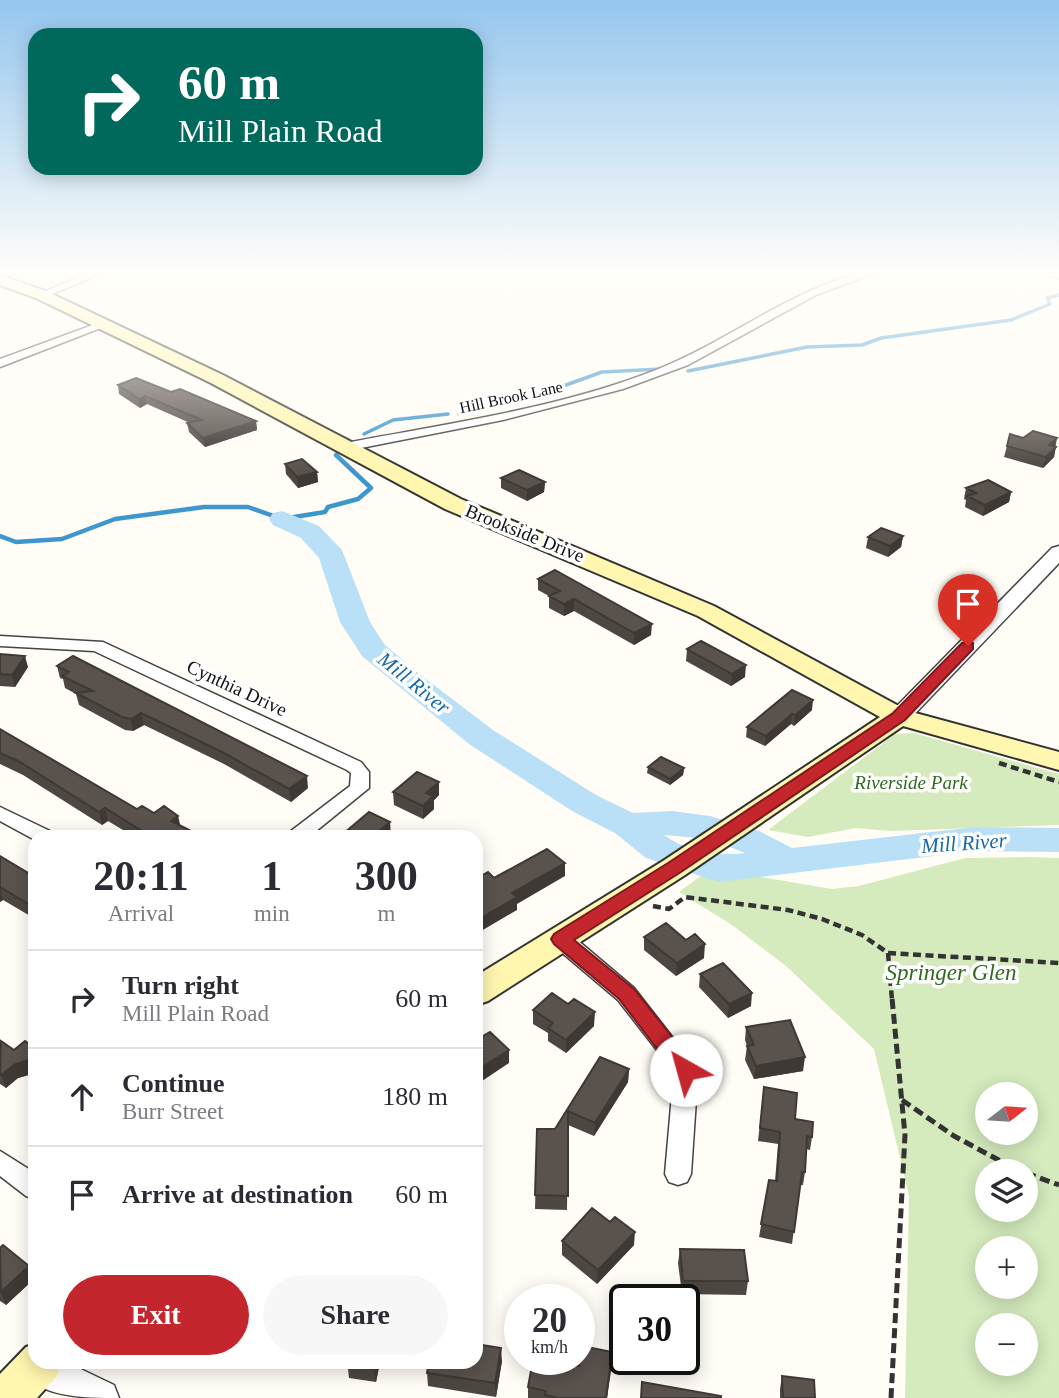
<!DOCTYPE html>
<meta charset="utf-8">
<style>
:root{--surface:#fff;--page:#f7f7f7;--text:#2b2b33;--muted:#7c7c81;--line:#e1e1e2;--accent:#c4262e}
body{margin:0;font-family:Georgia,serif;background:var(--page);color:var(--text);height:100vh;display:flex;flex-direction:column;font-size:26px;white-space:nowrap}
*{box-sizing:border-box;margin:0}
p{font-size:23px;color:var(--muted)}
.icon{flex:none;width:38px;height:38px;fill:none;stroke:currentColor;stroke-width:2;stroke-linecap:round;stroke-linejoin:round}
.map{position:relative;flex:1;overflow:hidden}
.drawer{position:absolute;left:28px;top:830px;width:455px;height:539px;display:flex;flex-direction:column;background:var(--surface);border-radius:21px;box-shadow:0 4px 18px #0003}
.drawer>*{flex:none}
.top-card{position:absolute;left:28px;top:28px;width:455px;height:147px;border-radius:21px;box-shadow:0 4px 18px #0003;background:#00695c;color:#fff;overflow:hidden}
.needle{width:46px;rotate:73deg}
.controls{position:absolute;left:975px;top:1082px;display:grid;gap:14px}
.controls a{display:grid;place-items:center;width:63px;height:63px;border-radius:50%;background:var(--surface);box-shadow:0 4px 18px #0003;font-size:35px}
.speed{position:absolute;left:504px;top:1284px;display:flex;gap:14px;font-size:35px;font-weight:700;text-align:center}
.speed>*{display:grid;place-content:center;width:91px;height:91px;border-radius:50%;background:var(--surface);box-shadow:0 4px 18px #0003;line-height:1}
.speed small{font-size:18px;font-weight:400}
.speed .limit{border:4px solid #111;border-radius:10px;background:#fff;color:#111}
.pin{position:absolute;display:grid;place-items:center;width:60px;height:60px;color:#fff;margin:-72px -30px;border-radius:50% 50% 50% 0;rotate:-45deg;box-shadow:0 0 7px #0007}
.pin .icon{rotate:45deg}
.me{position:absolute;width:77px;margin:-38px;rotate:322deg;stroke-linejoin:round;filter:drop-shadow(0 0 5px #0008)}
.turn{display:flex;align-items:center;gap:24px;height:147px;padding:0 35px;font-size:32px}
.turn .icon{width:91px;height:91px;stroke-width:2.5}
.turn b{display:block;font-size:49px;line-height:60px}
.eta{display:flex;justify-content:space-evenly;align-items:center;height:119px;text-align:center}
.eta b{font-size:42px;font-weight:800;line-height:49px}
.primary-button{display:flex;gap:14px;margin-top:auto;padding:14px 35px}
.primary-button a{flex:1;height:80px;border-radius:42px;background:var(--accent);color:#fff;font-size:28px;font-weight:800;line-height:80px;text-align:center}
.primary-button a+a{background:var(--page);color:var(--text)}
ul{padding:0;list-style:none}
li{display:flex;align-items:center;gap:21px;height:98px;padding:0 35px;border-top:2px solid var(--line)}
li div{flex:1}
li b{display:block;font-size:26px}
li em{font-style:normal}
.map>svg:first-child{display:block}
</style>
<div class="map">
<svg width="1059" height="1398" viewBox="0 0 1059 1398">
<rect width="100%" height="100%" fill="#fffdf5"/>
<path fill="#d5ebbd" fill-rule="evenodd" d="M914,733L1059,774V825L891,831L856,828L808,837L768,830L895,734Z
M1027,857L1059,858V1398H905L909,1196L874,1049L786,966L732,925L679,892L702,875L761,877L832,889L859,886L965,858ZM987,1094H1026V1132H987ZM987,1171H1026V1209H987ZM987,1248H1026V1286H987ZM987,1325H1026V1363H987Z"/>
<g fill="none" stroke-linecap="round" stroke-linejoin="round">
<path stroke="#3f96cf" stroke-width="3.5" d="M688,371L807,347L862,345L881,338L1011,320L1050,304L1047,298L1059,295
M459,414L527,399L602,372L661,369
M364,434L393,420L448,414"/>
<path stroke="#3f96cf" stroke-width="4.5" d="M0,536L16,542L62,539L115,519L204,507H248L282,519L325,512L328,507L358,499L371,488L336,455"/>
<path fill="#b9e0f7" fill-rule="evenodd" d="M282,511L319,526L342,550L370,622L384,644L418,673L493,730L596,795L633,813L672,811L710,816L759,831L792,848L975,827L1059,828V852L975,851L719,882L646,858L615,833L572,811L469,744L362,656L340,622L319,558L301,538L273,525L269,519L273,513ZM664,835L710,839L745,853C719,856 687,852 664,835Z"/>
<defs>
<path id="minor" d="M85,274H99L46,297L37,295Z
M856,274H873L816,295L688,365L623,389L503,420L346,451L339,447L346,443C449,423 557,409 656,370C725,343 784,294 856,274Z
M1049,274H1059V278L1050,276Z
M101,322L111,324L0,367V359Z
M0,636L103,642L361,762L369,772V788L310,836H288L291,831L350,786L351,773L347,770L94,651L0,646Z
M0,807L50,831L53,836H35V840L0,821Z
M561,931L569,933L634,988L698,1070L691,1174L687,1182L678,1185L669,1182L665,1174L674,1072L618,1000L553,945L550,939L553,933Z
M0,1151L35,1173V1199L26,1196L0,1176Z"/>
<path id="tertiary" d="M1059,546V563L907,722H891L887,717L891,712L1052,548Z
M35,1348V1362H66L114,1385L119,1398C83,1398 35,1398 18,1365L24,1352Z"/>
<path id="secondary" d="M0,275L48,292L223,375L461,499L714,606L908,711L1059,752V770L903,726L685,875L488,1001L476,1005V976L663,861L880,717L698,616L445,509L211,383L36,298L0,285Z
M35,1344V1362H62L56,1377L37,1398H0V1374L26,1347Z"/>
</defs>
<use href="#minor" stroke="#444" stroke-width="3"/>
<use href="#tertiary" stroke="#444" stroke-width="3"/>
<use href="#secondary" stroke="#333" stroke-width="4"/>
<path stroke="#333" stroke-width="4.5" stroke-dasharray="8 4.5" stroke-linecap="butt" d="M999,763L1059,782
M653,906L669,909L685,897L788,910L822,919L862,935L888,953L1059,963
M888,953L892,1000"/>
<path stroke="#333" stroke-width="5" stroke-dasharray="10 5" stroke-linecap="butt" d="M902,1100L954,1136L1019,1171
M1026,1173L1059,1185
M891,1398L905,1135L892,998"/>
<use href="#minor" fill="#fff" fill-rule="evenodd"/>
<use href="#tertiary" fill="#fff" fill-rule="evenodd"/>
<use href="#secondary" fill="#fff6b0" fill-rule="evenodd"/>
</g>
<path fill="#4d4742" d="M118,385L171,392L256,421L257,430L205,447L189,432L187,423H190L147,404L140,408L119,394Z
M1023,438H1057L1054,457L1043,468L1004,457L1007,446Z
M285,464L317,472L318,482L298,488L286,474Z
M501,478L545,482L544,492L527,501L501,488Z
M966,488L1011,492L1009,502L983,516L965,507L966,500L964,499Z
M903,536L901,547L888,557L866,548L868,537Z
M538,579L651,635L634,645L574,611L564,616L549,608V596L538,590Z
M687,649L745,677L731,686L686,661Z
M0,654L28,667L15,687L0,686Z
M57,666L308,788L291,802L224,764L144,725L133,731L125,730L79,705L76,694L65,688L63,679L60,678Z
M792,690L812,710L794,726L791,724L765,746L746,737L747,727Z
M0,729L137,809L154,813L201,836H133L108,821L102,825L23,775L0,764Z
M648,767L684,768L683,775L670,785L647,773Z
M439,782V795L434,800V809L423,819L394,805L393,792Z
M0,856L35,877V931L31,918L32,917L3,900L0,902Z
M644,937L686,940L704,958L676,976L644,950Z
M700,974L751,1006L728,1018L699,987Z
M533,1010L594,1026L566,1053L548,1041V1033L533,1024Z
M746,1027L803,1071L754,1079L745,1060L747,1046L745,1040Z
M0,1042L14,1050L35,1048V1071L32,1074L18,1078L6,1088L0,1084Z
M600,1057L629,1069L628,1082L594,1136L568,1125L567,1210L535,1209L537,1129H555Z
M764,1087L812,1137L810,1150L806,1149L805,1172L803,1185H800L792,1244L759,1237L769,1180L775,1181L778,1144L758,1141Z
M562,1241L634,1245L597,1284L562,1255Z
M0,1248L34,1279L6,1305L0,1301Z
M680,1249L748,1281L746,1295L682,1294L678,1263Z
M502,1361L496,1397L428,1386L427,1373Z
M324,1362H380L376,1382L349,1378L348,1369L325,1367Z
M612,1365L607,1398H528V1387L579,1366Z
M782,1376L815,1398H780V1389Z"/>
<path fill="#3f3936" d="M145,396L147,404L140,408L139,399Z
M256,421L257,430L205,447L203,438Z
M1057,438L1054,448L1049,445Z
M1056,447L1054,457L1043,468L1046,457Z
M317,472L318,482L298,488L297,477Z
M545,482L544,492L527,501V490Z
M1011,492L1009,502L983,516L985,505Z
M903,536L901,547L888,557L890,546Z
M574,599V611L564,616V604Z
M652,624L651,635L634,645V633Z
M25,656L28,667L15,687L12,675Z
M746,665L745,677L731,686L732,674Z
M813,700L812,710L794,726L795,715Z
M141,713L144,725L133,731L131,719Z
M792,714L791,724L765,746L766,736Z
M684,768L683,775L670,785V779Z
M307,776L308,788L291,802L289,789Z
M439,782V795L434,800V809L423,819V806L426,793Z
M105,808L108,821L102,825L99,812Z
M178,816L181,828L171,821Z
M390,822L391,835L390,836H373Z
M565,863V876L517,904V910L476,934V921L512,893Z
M0,888L3,900L0,902Z
M705,944L704,958L676,976L677,963Z
M752,993L751,1006L728,1018L729,1004Z
M595,1012L594,1026L566,1053V1040Z
M509,1050V1063L476,1085V1071Z
M35,1055V1071L32,1074L18,1078L6,1088L1,1075L14,1065Z
M805,1057L803,1071L754,1079L756,1066Z
M629,1069L628,1082L594,1136L595,1123Z
M635,1232L634,1245L597,1284L598,1270Z
M29,1266L34,1279L6,1305L1,1292Z
M501,1348L502,1361L496,1397L495,1383Z
M612,1352L607,1398H606Z
M376,1362H380L376,1382L374,1369Z"/>
<path fill="#5a524d" stroke="#3f3936" stroke-width="2" d="M136,378L171,392L180,389L256,421L203,438L187,423L202,420L145,396L139,399L118,385Z
M1033,431L1057,438L1049,445L1056,447L1046,457L1007,446L1010,434L1023,438Z
M302,459L317,472L297,477L285,464Z
M519,470L545,482L527,490L501,478Z
M988,480L1011,492L985,505L967,496L976,493L966,488Z
M881,528L903,536L890,546L868,537Z
M555,570L652,624L634,633L574,599L564,604L549,596L560,591L538,579Z
M701,641L746,665L732,674L687,649Z
M0,654L25,656L12,675L0,674Z
M73,656L307,776L289,789L222,752L141,713L131,719L122,717L76,693L93,691L62,676L69,672L57,666Z
M792,690L813,700L795,715L792,714L766,736L747,727Z
M0,729L137,809L142,806L154,813L164,806L178,816L171,821L201,836H150L105,808L99,812L20,762L0,753Z
M661,757L684,768L670,779L648,767Z
M417,772L439,782L426,793L433,796L423,806L393,792Z
M369,812L390,822L373,836H348L343,834Z
M547,849L565,863L512,893L517,897L476,921V895L481,892L476,887V879L488,872L494,878Z
M0,856L35,877V908L0,887Z
M666,923L686,940L695,934L705,944L677,963L644,937Z
M723,963L752,993L729,1004L700,974Z
M552,993L568,1004L574,999L595,1012L566,1040L548,1028L553,1023L533,1010Z
M790,1020L805,1057L756,1066L747,1046L754,1045L746,1027Z
M490,1032L509,1050L476,1071V1040Z
M1,1041L14,1050L25,1041L35,1048V1055L28,1060L14,1065L1,1075L0,1074Z
M600,1057L629,1069L595,1123L568,1111V1196L535,1195L537,1129H555Z
M764,1087L797,1093L795,1119L813,1122L812,1137L807,1136L805,1172H802L794,1232L761,1224L769,1180L777,1181L780,1132L760,1128Z
M592,1208L610,1222L615,1217L635,1232L598,1270L562,1241Z
M3,1245L29,1266L1,1292L0,1248Z
M680,1249L744,1250L748,1281H683Z
M476,1344L501,1348L495,1383L427,1373L429,1362H476Z
M582,1346L612,1352L606,1398H558L545,1395L546,1391L528,1387L533,1360H548L579,1366Z
M348,1362H376L374,1369L347,1365Z
M782,1376L814,1380L815,1398H783Z
M642,1382L721,1396V1398H641Z"/>
<linearGradient id="sky" x2="0" y2="1"><stop stop-color="#95c6ee"/><stop offset="0.58" stop-color="#fffefa"/><stop offset="1" stop-color="#fffefa" stop-opacity="0"/></linearGradient>
<rect width="1059" height="470" fill="url(#sky)"/>
<path fill="#c4262e" stroke="#7f191e" stroke-width="2" d="M968,642L973,643V649L905,720L681,872L574,940L634,989L693,1063L697,1070L693,1076L686,1078L678,1076L619,999L554,944L551,939L554,934L668,863L893,713L962,643Z"/>
<g text-anchor="middle" dominant-baseline="central" stroke-width="7" stroke-linejoin="round" paint-order="stroke">
<g font-size="16" fill="#111" stroke="#fff">
<text transform="translate(511 397) rotate(-12)">Hill Brook Lane</text>
</g>
<g font-size="19" fill="#111" stroke="#fff">
<text transform="translate(525 533) rotate(22)">Brookside Drive</text>
<text transform="translate(237 688) rotate(25)">Cynthia Drive</text>
</g>
<g font-size="19" font-style="italic" fill="#2f6b1f" stroke="#fff">
<text x="911" y="782">Riverside Park</text>
</g>
<g font-size="21" font-style="italic" fill="#1768a6" stroke="#fff">
<text transform="translate(414 683) rotate(39)">Mill River</text>
<text transform="translate(964 843) rotate(-4)">Mill River</text>
</g>
<g font-size="23" font-style="italic" fill="#2f6b1f" stroke="#fff">
<text x="951" y="972">Springer Glen</text>
</g>
</g>
</svg>
<div class="controls">
<a><svg class="needle" viewBox="-14 -14 28 28"><path d="M0-13l5 13h-10z" fill="#e53935"/><path d="M0 13l5-13h-10z" fill="#7c7c81"/></svg></a>
<a><svg class="icon" aria-label="layers" viewBox="0 0 24 24"><path d="M12 4l9 5-9 5-9-5zM3 14l9 5 9-5"/></svg></a>
<a>+</a>
<a>−</a>
</div>
<div class="speed"><div>20<small>km/h</small></div><div class="limit">30</div></div>
<div class="pin" style="left:968px;top:646px;background:#d93025"><svg class="icon" aria-label="arrive" viewBox="0 0 24 24"><path d="M6 21V4h12l-3 4 3 4H6"/></svg></div>
<svg class="me" style="left:686px;top:1070px" viewBox="-20 -20 40 40"><circle r="19" fill="#fff"/><path d="M0-13L10 11 0 6-10 11z" fill="#c4262e"/></svg>
<div class="top-card">
<div class="turn"><svg class="icon" aria-label="right" viewBox="0 0 24 24"><path d="M7 20v-9h11M14 6l5 5-5 5"/></svg><div><b>60 m</b>Mill Plain Road</div></div>
</div>
<section class="drawer">
<div class="eta">
<div><b>20:11</b><p>Arrival</p></div>
<div><b>1</b><p>min</p></div>
<div><b>300</b><p>m</p></div>
</div>
<ul>
<li><svg class="icon" aria-label="right" viewBox="0 0 24 24"><path d="M7 20v-9h11M14 6l5 5-5 5"/></svg><div><b>Turn right</b><p>Mill Plain Road</p></div><em>60 m</em></li>
<li><svg class="icon" aria-label="ahead" viewBox="0 0 24 24"><path d="M12 20V5M6 11l6-6 6 6"/></svg><div><b>Continue</b><p>Burr Street</p></div><em>180 m</em></li>
<li><svg class="icon" aria-label="arrive" viewBox="0 0 24 24"><path d="M6 21V4h12l-3 4 3 4H6"/></svg><div><b>Arrive at destination</b></div><em>60 m</em></li>
</ul>
<div class="primary-button"><a>Exit</a><a>Share</a></div>
</section>
</div>
